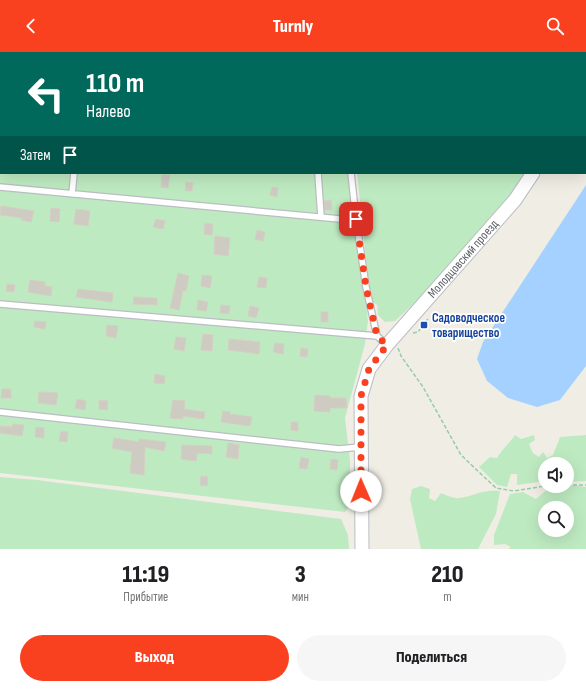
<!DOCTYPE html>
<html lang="ru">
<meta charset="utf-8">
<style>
:root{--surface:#fff;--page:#f6f6f6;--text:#202124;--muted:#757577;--accent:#f94120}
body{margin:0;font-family:"Sofia Sans Condensed",sans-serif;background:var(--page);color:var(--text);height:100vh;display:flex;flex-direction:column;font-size:15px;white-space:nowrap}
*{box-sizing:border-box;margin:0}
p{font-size:13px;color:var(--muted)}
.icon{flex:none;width:22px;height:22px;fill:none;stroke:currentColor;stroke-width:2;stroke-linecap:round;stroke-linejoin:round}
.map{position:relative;height:497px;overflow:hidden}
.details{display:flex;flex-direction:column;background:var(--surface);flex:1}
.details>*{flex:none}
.banner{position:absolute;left:0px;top:0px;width:586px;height:122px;box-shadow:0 4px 16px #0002;background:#00695c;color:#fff;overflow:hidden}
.buttons{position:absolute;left:538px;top:405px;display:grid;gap:8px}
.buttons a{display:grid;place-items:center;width:36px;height:36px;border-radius:50%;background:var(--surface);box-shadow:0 4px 16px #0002;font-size:20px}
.pin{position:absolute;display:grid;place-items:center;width:34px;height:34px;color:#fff;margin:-17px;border-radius:8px;box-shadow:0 2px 6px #0006}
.me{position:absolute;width:44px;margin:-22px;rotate:359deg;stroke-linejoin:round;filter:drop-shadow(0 0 3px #0008)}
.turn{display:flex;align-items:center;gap:14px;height:84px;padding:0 20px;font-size:18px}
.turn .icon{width:52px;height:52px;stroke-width:2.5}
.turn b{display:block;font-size:28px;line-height:34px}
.then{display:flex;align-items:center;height:38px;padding:0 20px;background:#0003;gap:8px;font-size:15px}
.eta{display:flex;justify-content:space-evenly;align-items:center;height:68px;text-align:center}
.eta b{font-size:24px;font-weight:800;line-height:28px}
.cta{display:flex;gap:8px;margin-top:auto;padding:8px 20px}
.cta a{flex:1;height:46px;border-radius:24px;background:var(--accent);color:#fff;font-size:16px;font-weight:800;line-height:46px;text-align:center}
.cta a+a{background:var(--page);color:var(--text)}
header{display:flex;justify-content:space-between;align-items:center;height:52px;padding:0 20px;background:var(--accent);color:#fff;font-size:18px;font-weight:800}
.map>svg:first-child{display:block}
</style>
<header><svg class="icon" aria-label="back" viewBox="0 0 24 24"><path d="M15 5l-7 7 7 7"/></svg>Turnly<svg class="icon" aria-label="search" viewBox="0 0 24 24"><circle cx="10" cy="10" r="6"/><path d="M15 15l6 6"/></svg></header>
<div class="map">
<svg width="586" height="497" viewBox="0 0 586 497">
<rect width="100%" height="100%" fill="#f0eee4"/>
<path fill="#beeac1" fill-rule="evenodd" d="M0,0H341L1,1V121H353L368,269L365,292L345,366L350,409V453L345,460L0,421Z
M364,0H424L425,1H364Z
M475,0H586V26L585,28V1Z
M357,121H524L509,146L422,244L395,269L385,270L378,263L377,253L370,248Z
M515,383L521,387L534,383L535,388L529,392L533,401L539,405L543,400L547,406L553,403L560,385L586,383V429L567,430V412H545V429L517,433V422H511L507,435L497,433L479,415L490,405L497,406C500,400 514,386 515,383Z
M0,425L37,428L341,467L348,483L349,497H0Z
M573,433L586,435V497H508L511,495L505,492L494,493V483L510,442L523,440L536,447L550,435ZM545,456H567V478H545Z
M421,434L430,437L429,446L435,449L441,441C446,443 454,447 459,446C475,444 481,437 500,439L496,462L478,497H421L410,447L412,437Z"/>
<path fill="#a4d1ff" d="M586,133V314L560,348L537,355L508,346L487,329L477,307L483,290Z"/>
<path fill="#cdcbc2" stroke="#d5d0c1" d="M162,123H170L168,136L161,135Z
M186,130L193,131L192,139H185Z
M272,135L278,136L277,145L270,143Z
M331,148L332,158H325L324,149Z
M1,154L34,159L31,170L21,168L22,166L0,163Z
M51,156L60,157L59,170L50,169Z
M76,157L90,159L88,174L74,172Z
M156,167L165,169L163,177L153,175Z
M205,171L213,172L212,183L204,182Z
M257,178L265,180L263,189L255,187Z
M215,184L230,186L228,204L214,202Z
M178,221L189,224L186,239L183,238L179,258L170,256Z
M202,223L212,224L210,236L201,234Z
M259,225L267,226L266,236L257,235Z
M30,228L45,230V234L52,235L51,244L28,240Z
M7,232L15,233L14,240L6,239Z
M78,237L113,241L112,250L76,245Z
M134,245L157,246V253L133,252Z
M198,248L208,250L206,259L197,258Z
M221,253L230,254L229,262L220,261Z
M250,254L259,256L256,266L248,264Z
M321,260H328V270H321Z
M35,269L46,270L45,277L34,275Z
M107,273L118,274L116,286L106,284Z
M203,282L213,283L212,299L201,298Z
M176,285L186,286L184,299L174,297Z
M229,287L260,290L259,302L228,298Z
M275,291L284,292L283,302L273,300Z
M301,296L308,297L307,305L300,304Z
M155,322L165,324L164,332L154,331Z
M2,337H11V346H1Z
M39,340L58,341L56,353L38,351Z
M315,343L330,344V346H346L347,356H330V360L314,359Z
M77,347L86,349L85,358L75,356Z
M99,348L108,349L107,358L99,357Z
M173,348L185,349L184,357L205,360L204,367L183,364V367L170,366Z
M223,359L230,360V362L252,365L250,374L221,370Z
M291,370H298V379L291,378Z
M13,372L24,373L22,384L0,381V374L12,375Z
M36,375L44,376V386L35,385Z
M61,379L68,380L67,390L59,389Z
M114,386L139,390V387L166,390L164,399L145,395L144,423L130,421L132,400L112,396Z
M228,391L239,393L238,407L226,405Z
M182,393L212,394V402L197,401L196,409L181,407Z
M301,405L309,407L307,417L299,416Z
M331,407L338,408L337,418L330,417Z
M201,424L208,425L207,434L200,433Z"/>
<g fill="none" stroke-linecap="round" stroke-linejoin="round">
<defs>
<path id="service" d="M341,0V1
M0,39H1
M318,121L321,165
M351,121L356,167
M0,135L340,167H356L366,235L377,284L387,293
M72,142L74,121
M0,252L377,284
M0,360L339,397L360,395"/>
<g id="tertiary">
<path d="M585,43L586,41"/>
<path id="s1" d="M362,497L361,344L369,317L387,293L515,148L533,121"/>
</g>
</defs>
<use href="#service" stroke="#bbbdc4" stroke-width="8"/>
<use href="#tertiary" stroke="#bbbdc4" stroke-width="15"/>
<path stroke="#96cba9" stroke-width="1.5" stroke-dasharray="4 2" stroke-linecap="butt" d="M413,281L418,280L428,267
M398,296L401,304L423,335L461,403L481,422L496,436L514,439L545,434
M567,433H586"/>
<use href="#service" stroke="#fff" stroke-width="5.5"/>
<use href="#tertiary" stroke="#fff" stroke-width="13"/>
</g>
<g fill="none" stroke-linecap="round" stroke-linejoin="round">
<path stroke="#f94120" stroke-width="7" stroke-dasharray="0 12.6" d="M356,167L366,235L377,284L387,293L369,317L361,344V439"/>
</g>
<rect fill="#1a4fb4" stroke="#fff" stroke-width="1.5" x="420" y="269" width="8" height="8" rx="2"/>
<g text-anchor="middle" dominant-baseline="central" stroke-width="3.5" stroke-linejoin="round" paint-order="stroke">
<g font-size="13" fill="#5c5f66" stroke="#fff">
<text stroke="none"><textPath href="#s1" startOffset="326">Молодцовский проезд</textPath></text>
</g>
<g font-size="13" font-weight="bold" fill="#164399" stroke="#fff" text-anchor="start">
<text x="432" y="266">Садоводческое<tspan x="432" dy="15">товарищество</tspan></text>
</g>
</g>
</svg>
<div class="buttons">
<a><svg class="icon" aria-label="sound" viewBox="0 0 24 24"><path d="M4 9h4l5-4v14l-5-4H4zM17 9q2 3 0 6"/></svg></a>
<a><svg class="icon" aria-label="search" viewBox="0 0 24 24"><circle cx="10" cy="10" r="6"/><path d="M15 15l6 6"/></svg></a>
</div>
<div class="pin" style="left:356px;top:167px;background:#d93025"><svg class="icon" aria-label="arrive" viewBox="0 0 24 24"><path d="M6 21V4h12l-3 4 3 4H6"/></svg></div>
<svg class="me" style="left:361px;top:439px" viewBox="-20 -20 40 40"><circle r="19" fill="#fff"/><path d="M0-13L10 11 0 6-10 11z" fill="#f94120"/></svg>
<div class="banner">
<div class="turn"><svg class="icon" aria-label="left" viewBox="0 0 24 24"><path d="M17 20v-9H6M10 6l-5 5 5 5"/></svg><div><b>110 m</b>Налево</div></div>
<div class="then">Затем<svg class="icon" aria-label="arrive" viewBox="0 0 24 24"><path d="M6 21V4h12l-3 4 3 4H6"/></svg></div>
</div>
</div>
<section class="details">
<div class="eta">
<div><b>11:19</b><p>Прибытие</p></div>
<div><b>3</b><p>мин</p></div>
<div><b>210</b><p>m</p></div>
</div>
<div class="cta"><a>Выход</a><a>Поделиться</a></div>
</section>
